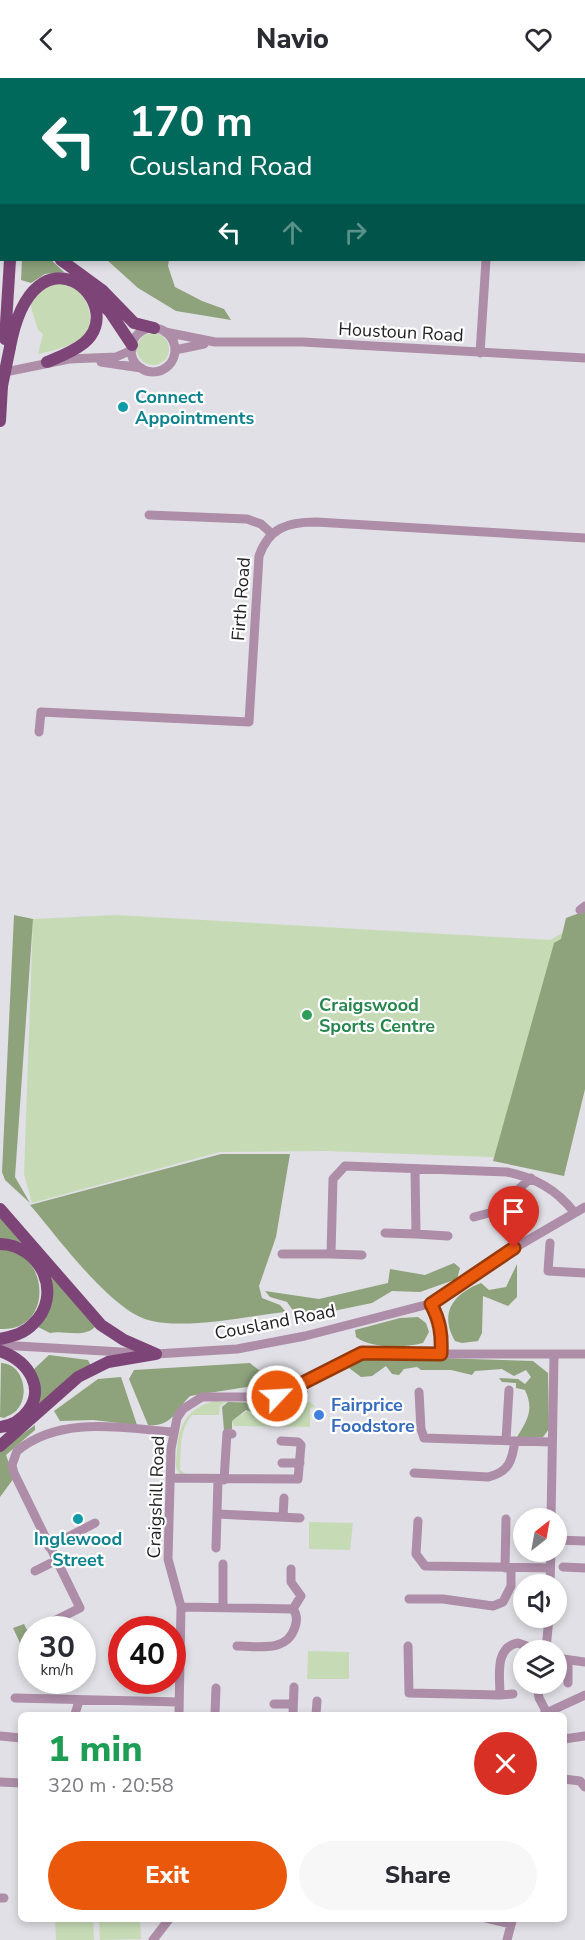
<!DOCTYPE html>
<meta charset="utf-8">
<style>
:root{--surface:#fff;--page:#f7f7f7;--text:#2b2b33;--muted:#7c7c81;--accent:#ea580c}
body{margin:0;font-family:"Nunito Sans",sans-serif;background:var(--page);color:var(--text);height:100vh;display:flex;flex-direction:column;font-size:22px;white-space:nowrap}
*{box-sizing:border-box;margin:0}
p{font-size:20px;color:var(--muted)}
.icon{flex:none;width:33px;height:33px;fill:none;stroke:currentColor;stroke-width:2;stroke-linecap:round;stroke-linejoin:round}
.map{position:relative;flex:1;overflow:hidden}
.panel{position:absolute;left:18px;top:1634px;width:549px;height:210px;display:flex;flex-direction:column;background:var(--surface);border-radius:9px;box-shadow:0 3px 9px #0003}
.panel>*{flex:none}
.banner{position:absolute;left:0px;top:0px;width:585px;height:183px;box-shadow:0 3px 9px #0003;background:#00695c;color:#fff;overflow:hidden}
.needle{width:39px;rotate:31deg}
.controls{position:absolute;left:513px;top:1430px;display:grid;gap:12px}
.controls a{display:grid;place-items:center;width:54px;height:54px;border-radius:50%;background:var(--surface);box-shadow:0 3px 9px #0003;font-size:30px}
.speed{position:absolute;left:18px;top:1538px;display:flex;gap:12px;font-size:30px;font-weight:700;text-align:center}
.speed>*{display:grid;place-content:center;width:78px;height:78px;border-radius:50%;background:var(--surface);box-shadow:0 3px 9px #0003;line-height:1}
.speed small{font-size:15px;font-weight:400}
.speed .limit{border:9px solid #d22;background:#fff;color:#111}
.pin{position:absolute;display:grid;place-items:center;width:51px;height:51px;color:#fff;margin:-62px -26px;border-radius:50% 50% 50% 0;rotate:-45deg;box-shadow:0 0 6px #0007}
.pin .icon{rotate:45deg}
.me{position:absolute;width:66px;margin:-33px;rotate:65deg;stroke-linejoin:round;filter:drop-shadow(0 0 4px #0008)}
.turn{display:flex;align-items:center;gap:21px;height:126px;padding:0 30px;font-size:27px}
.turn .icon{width:78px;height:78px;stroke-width:2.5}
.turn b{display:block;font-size:42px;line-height:51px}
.lanes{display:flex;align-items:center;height:57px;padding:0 30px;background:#0003;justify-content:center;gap:30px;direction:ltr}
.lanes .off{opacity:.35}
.round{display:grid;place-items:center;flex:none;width:63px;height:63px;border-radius:32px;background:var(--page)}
.summary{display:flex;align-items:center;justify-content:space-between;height:102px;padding:0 30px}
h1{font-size:36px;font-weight:800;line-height:45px;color:#1e9e55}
.primary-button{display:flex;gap:12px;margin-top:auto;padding:12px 30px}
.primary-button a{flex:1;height:69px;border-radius:36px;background:var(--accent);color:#fff;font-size:24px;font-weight:800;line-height:69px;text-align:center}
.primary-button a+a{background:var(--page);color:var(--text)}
header{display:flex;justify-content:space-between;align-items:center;height:78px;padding:0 30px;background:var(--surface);font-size:27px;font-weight:800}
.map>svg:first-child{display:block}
</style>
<header><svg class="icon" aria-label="back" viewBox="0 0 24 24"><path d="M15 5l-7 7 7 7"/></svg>Navio<svg class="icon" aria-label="heart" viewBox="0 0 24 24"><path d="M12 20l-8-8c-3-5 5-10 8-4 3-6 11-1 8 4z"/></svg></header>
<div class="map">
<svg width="585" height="1862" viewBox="0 0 585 1862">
<rect width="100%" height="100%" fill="#e1e0e6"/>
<path fill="#c6dbb5" d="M58,205L80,212C106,256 78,268 38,276L43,256L38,252L30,226L40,212Z
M137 271a16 16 0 1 1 32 0a16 16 0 1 1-32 0Z
M116,837L550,862L585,842V1011L565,1092L491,1079L326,1073L220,1074L32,1125L24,1096L33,841Z
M291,1320L286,1325L282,1326L280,1331L283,1336L292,1339L309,1323L316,1329L310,1330V1349L234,1348L232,1343L247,1333L267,1340L273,1337L274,1330L268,1324Z
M216,1323L226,1324L220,1328L219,1337H192C179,1352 181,1374 180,1392L187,1397L180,1396C174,1390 176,1382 177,1374C178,1347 188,1329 216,1323Z
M309,1444L353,1445L350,1472L309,1471Z
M308,1573L349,1574V1601H307Z
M55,1841H93L94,1862H56Z
M99,1841H140L141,1861L100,1862Z"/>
<path fill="#8ea37c" d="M37,0H179V2Z
M22,182H51L64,194L45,196L31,205L21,202Z
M107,182H169L168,188L175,209L202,223L224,231L231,242L176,233L138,210Z
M585,833V1011L564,1098L493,1083L554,865L561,861L566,840Z
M14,837L33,841L15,1099L30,1125L5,1102L2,1094Z
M221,1076H290L276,1159L259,1208L262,1220L280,1227L286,1234C247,1238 189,1251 152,1243C113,1236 57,1158 30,1127Z
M0,1135L25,1165L0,1162Z
M0,1172C48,1168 57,1254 0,1251Z
M454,1185L460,1190L457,1201L420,1214L392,1213L372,1225L309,1238L294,1234L287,1224L270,1219L265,1213L319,1221L388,1205L390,1191L425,1197Z
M517,1186V1219L508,1228L483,1218L482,1255L478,1263L462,1265L455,1263C439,1235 453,1216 481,1205L489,1212L506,1209Z
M50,1195L96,1248C84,1261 66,1252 50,1255L38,1249L52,1204Z
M418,1239L426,1245L429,1254L423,1265C404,1270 372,1271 356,1259L355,1252L400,1240Z
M49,1277L88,1282L91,1288L39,1328L35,1325L39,1312L34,1291Z
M377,1278L533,1283L548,1295L549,1351L543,1359H517C528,1341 534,1332 525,1312L516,1310V1305L502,1304L499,1300L518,1301L525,1306L531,1299L526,1292L514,1298L502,1291L475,1293L472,1297L451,1292H421L417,1289L404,1291L399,1297L392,1296L386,1288L372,1298L361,1299L349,1290L365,1280Z
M1,1285C23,1285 31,1318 16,1333C13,1336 7,1338 4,1340L0,1339Z
M250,1285L261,1294L253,1308L190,1318C175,1333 172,1349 148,1347L129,1301L134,1292Z
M121,1299L137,1347L93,1342L60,1343L54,1333L98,1301Z
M303,1312L308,1313L303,1331L292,1339L283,1336L280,1331L282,1326H286Z
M228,1324L267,1325L274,1330L273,1337L267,1340L246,1332L232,1343V1351L224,1352L222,1329Z
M35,1347V1352L6,1377L14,1400L0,1419V1372Z
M24,1546L31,1560V1582L27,1580L13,1550Z"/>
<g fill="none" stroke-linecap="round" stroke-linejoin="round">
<path stroke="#ad8da8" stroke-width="9" d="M131 272a22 22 0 1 1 44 0a22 22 0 1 1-44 0Z
M165,254L215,264H303L585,280
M175,272L204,266
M480,275L486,182
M101,284L141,290
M0,295L69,281L116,279L132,272
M149,437L247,441L261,446L271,455
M39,654L41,634L249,644L259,478C269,450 287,444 316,444L585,460
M580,832L585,828
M474,1139L493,1134L531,1100
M385,1155L416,1156L415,1091
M416,1156L448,1158
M550,1165L548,1193L585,1195
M282,1176H331L333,1101L345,1088L507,1094C535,1100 556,1111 574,1134
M331,1176L362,1177
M431,1226L439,1241L441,1276
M0,1267L156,1276L237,1271L305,1258L437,1224L499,1179L585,1129
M419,1314L421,1351L424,1360L551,1364
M506,1362L509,1312
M282,1385H300
M414,1395L488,1399C509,1394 512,1383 515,1363
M170,1400L298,1401L301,1367L298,1364L281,1363
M224,1402L227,1355L232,1356
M217,1436L300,1440
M283,1439L284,1420
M551,1440L554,1278
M418,1443L416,1476L425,1488L550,1490
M556,1462L585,1463
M49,1469L95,1445
M216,1470L218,1402
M223,1486V1529
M563,1489L585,1490
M505,1490L506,1441
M35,1493L55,1483
M550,1506L551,1473
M409,1521H443L493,1528L503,1524L511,1508V1490
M181,1529L293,1531
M54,1543L80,1530L14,1395L12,1387L17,1373C60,1337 122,1350 173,1354
M237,1568C259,1568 287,1575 295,1549C297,1543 297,1536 293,1531L301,1518L291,1504V1491
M408,1568L409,1615L500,1617C500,1599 494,1569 518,1565L538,1572
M546,1572L549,1539
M556,1580L585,1584
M537,1605L539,1620L547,1635
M568,1605V1583
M500,1617L513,1616
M15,1620L179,1624
M274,1626H293
M75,1636L79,1623
M179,1636L181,1529L168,1481L171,1371L177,1340L183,1331L202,1319H267L287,1315L362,1276H585
M215,1636L216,1610
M293,1636L294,1609
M316,1636L317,1623
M544,1636L585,1617
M0,1658L21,1660
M564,1661L585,1658
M564,1701L580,1703L585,1709
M0,1704L21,1705
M0,1820H4
M486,1840L511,1846
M153,1862L170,1840
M507,1862L512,1843"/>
<path stroke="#7d4577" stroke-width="12" d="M8,2V0
M21,2V0
M0,133L2,107
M61,182L102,212L134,245L154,250
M92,217L110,234L132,267
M5,261L10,182
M10,269C34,140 131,225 84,265C73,274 59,279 47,284
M0,343L2,308
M0,1131L101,1247L124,1262L156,1276
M0,1166C41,1167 64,1217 33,1246C24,1256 12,1258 0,1261
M0,1273C14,1278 26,1286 32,1300C43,1323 22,1347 0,1349
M0,1368L78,1299L108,1284L155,1276"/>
<path stroke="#7d4577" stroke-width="12" d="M2,308L10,269"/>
</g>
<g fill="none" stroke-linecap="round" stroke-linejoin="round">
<defs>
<path id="route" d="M277,1318L362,1275L441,1276C442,1256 440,1243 431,1226L514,1170"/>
</defs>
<use href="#route" stroke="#983908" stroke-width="15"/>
<use href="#route" stroke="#ea580c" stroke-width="10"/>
</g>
<g fill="#0f9aa8" stroke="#fff" stroke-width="2">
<circle cx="123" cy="329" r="6"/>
<circle cx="78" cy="1441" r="6"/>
</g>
<circle fill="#2e9e5b" stroke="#fff" stroke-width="2" cx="307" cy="937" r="6"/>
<circle fill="#3f7fe0" stroke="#fff" stroke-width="2" cx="319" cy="1337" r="6"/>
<g text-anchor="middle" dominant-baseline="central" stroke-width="4.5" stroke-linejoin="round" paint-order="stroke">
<g font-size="18" fill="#201f22" stroke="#fff">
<text transform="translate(401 254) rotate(3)">Houstoun Road</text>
<text transform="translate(241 521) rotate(-86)">Firth Road</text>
<text transform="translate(275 1244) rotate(-11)">Cousland Road</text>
<text transform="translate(156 1419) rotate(-88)">Craigshill Road</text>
</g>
<g font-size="18" font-weight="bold" fill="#0d838f" stroke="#fff" text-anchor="start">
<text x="135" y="319">Connect<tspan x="135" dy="21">Appointments</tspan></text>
<text x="78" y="1461" text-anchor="middle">Inglewood<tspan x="78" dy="21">Street</tspan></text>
</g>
<g font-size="18" font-weight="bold" fill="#27864d" stroke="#fff" text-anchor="start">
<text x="319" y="927">Craigswood<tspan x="319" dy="21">Sports Centre</tspan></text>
</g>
<g font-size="18" font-weight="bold" fill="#366cbe" stroke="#fff" text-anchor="start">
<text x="331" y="1327">Fairprice<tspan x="331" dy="21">Foodstore</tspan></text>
</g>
</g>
</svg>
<div class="controls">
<a><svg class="needle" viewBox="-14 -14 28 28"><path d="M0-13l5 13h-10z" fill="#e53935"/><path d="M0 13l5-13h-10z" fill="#7c7c81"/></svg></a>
<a><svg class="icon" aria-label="sound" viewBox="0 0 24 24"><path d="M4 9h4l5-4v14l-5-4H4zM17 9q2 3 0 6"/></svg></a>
<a><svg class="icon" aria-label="layers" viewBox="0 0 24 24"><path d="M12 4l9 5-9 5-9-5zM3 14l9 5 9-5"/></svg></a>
</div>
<div class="speed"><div>30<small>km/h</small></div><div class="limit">40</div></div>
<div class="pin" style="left:514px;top:1170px;background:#d93025"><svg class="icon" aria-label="arrive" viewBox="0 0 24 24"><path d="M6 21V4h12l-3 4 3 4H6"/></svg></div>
<svg class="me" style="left:277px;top:1318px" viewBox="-20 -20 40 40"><circle r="17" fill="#ea580c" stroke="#fff" stroke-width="3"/><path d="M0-11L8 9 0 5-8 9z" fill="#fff"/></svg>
<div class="banner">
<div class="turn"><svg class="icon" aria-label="left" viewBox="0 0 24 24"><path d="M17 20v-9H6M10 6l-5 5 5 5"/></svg><div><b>170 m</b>Cousland Road</div></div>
<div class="lanes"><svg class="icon" aria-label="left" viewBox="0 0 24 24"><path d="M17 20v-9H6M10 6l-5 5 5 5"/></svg><svg class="icon off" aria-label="ahead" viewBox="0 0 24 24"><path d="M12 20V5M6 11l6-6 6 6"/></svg><svg class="icon off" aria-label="right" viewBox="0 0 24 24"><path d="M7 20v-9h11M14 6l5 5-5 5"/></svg></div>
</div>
<section class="panel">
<div class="summary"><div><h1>1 min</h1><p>320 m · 20:58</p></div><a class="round" style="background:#d93025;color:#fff"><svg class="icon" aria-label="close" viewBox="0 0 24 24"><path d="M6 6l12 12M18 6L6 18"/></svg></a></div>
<div class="primary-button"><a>Exit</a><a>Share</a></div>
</section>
</div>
